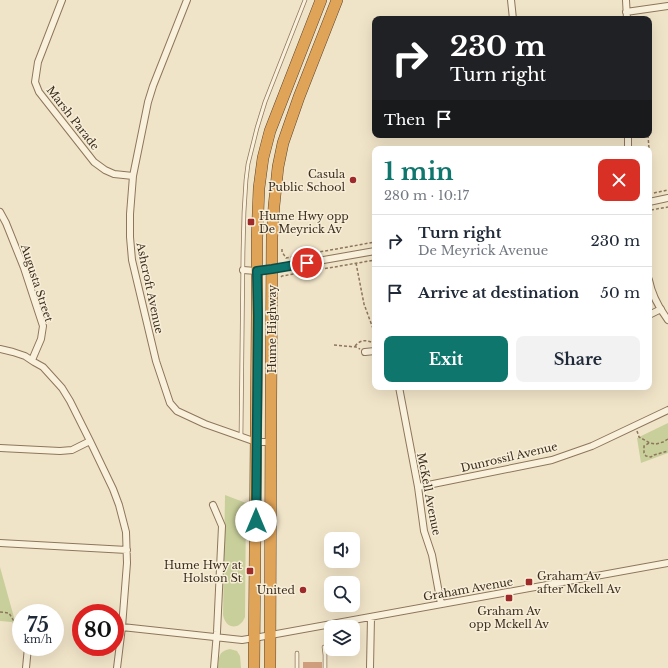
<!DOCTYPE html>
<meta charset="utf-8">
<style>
:root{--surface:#fff;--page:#f2f2f3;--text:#1f2937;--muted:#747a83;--line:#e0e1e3;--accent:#0f766e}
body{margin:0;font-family:"Libre Baskerville",serif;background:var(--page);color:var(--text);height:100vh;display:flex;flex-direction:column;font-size:15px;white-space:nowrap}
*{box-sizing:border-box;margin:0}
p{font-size:13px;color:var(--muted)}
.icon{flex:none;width:22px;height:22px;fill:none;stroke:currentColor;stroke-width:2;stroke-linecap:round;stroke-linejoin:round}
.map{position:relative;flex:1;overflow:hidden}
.panel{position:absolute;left:372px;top:146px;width:280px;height:244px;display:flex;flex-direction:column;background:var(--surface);border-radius:8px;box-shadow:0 4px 16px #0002}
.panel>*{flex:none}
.top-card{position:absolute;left:372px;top:16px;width:280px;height:122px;border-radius:8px;box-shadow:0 4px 16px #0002;background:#202124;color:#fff;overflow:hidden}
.tools{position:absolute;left:324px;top:532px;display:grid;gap:8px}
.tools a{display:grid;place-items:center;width:36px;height:36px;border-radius:8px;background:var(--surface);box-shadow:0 4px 16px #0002;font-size:20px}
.speed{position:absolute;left:12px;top:604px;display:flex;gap:8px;font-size:20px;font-weight:700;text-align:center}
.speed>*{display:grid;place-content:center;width:52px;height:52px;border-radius:50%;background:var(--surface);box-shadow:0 4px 16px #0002;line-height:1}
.speed small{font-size:10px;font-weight:400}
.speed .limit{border:6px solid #d22;background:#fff;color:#111}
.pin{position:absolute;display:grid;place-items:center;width:34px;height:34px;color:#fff;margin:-17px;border:2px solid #fff;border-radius:50%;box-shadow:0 1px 4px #0007}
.me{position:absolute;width:44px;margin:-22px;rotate:0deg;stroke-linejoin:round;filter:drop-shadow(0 0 3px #0008)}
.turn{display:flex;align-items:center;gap:14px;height:84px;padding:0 12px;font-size:18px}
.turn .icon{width:52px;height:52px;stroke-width:2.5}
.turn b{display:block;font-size:28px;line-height:34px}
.then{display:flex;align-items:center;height:38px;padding:0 12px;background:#0003;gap:8px;font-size:15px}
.round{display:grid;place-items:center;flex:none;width:42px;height:42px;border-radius:8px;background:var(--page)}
.summary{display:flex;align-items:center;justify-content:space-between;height:68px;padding:0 12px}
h1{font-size:24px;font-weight:800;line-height:30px;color:var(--accent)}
.primary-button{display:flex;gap:8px;margin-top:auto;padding:8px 12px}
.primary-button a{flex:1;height:46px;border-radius:8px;background:var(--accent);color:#fff;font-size:16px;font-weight:800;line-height:46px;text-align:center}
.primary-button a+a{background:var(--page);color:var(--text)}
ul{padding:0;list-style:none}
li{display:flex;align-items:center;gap:12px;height:52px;padding:0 12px;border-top:1px solid var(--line)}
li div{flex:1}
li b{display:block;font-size:15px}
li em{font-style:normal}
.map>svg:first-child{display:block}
</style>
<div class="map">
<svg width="668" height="668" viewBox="0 0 668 668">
<rect width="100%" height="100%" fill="#f0e4c8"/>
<path fill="#c9cf9b" d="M668,423V453L641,463L637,438Z
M225,495L246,503L245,617C240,630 226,630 223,615Z
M0,567L15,621L21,630V632L20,633L12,622L0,621Z
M230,649L237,651L240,656L241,668H218C219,658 218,651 230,649Z"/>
<path fill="#cf9f7d" d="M303,662H322V668H303Z"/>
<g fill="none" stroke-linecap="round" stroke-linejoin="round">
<defs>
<path id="lane" d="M241,436L243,252L244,212L246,180L248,164L257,128L265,102L305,0
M324,647L325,655V668
M297,668V653"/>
<path id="street" d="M62,0L38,62L35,82L39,92L94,162L105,170L114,174L133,176
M187,0L153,86L148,102L133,176L130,214V237L132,260L156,361L170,403L177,411L205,424L256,442H272
M511,0L513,19
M626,0L627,19
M626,12L668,6
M628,135V149
M649,202L668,198
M0,212L6,223L24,268L43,326L41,339L32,360
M243,270L257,271L272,269L375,251
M649,280C652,295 659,308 668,320
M649,315L661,309
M0,349L13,352L25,356L34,362L43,367L62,388L70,401L90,441L113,489L119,505L126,532L127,563L122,627L117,668
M365,352L375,351
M399,387L418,487L424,531L432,555L441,604
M0,448L60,451L72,450L90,441
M418,487L552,460L592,446L668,410
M213,505L222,526L217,632L214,668
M0,543L127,550
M122,627L242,640L254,638L668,563
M26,668L28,647
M370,668L371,617"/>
<path id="highway" d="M254,668L257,316V238L259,188L263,158L270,131L321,0
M270,668L271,403L272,237L274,206L278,167L283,143L299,97L337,0"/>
</defs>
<use href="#lane" stroke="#8d765c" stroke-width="4.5"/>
<use href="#street" stroke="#8d765c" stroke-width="8"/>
<use href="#highway" stroke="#5b4430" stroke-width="12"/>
<path stroke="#8d765c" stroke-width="1.5" stroke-dasharray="3 2" stroke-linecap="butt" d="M648,135L649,149
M649,194L668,190
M651,210L668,207
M282,249V252L286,258L375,242
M356,263L364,304L375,334
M281,277L282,276L375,260
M334,345L356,347L360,349
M355,346C362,338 367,341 375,343
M637,431L639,437L650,443L656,444L663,442L668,439
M649,443L644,446V453L646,456L651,457L654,455L668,451
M0,612L9,613L21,633"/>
<use href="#lane" stroke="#faf1dc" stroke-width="3"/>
<use href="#street" stroke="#faf1dc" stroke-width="6"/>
<use href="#highway" stroke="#e0a458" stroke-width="11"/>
</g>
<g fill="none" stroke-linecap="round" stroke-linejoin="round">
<defs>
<path id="route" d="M256,521L258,316L257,271L272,269L307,263"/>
</defs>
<use href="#route" stroke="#0a4d48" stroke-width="10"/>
<use href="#route" stroke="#0f766e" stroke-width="7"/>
</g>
<g fill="#9e2a2b" stroke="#f7eed8" stroke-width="1.5">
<circle cx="353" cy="180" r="4"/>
<rect x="247" y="218" width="8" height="8" rx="2"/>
<rect x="246" y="567" width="8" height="8" rx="2"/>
<rect x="525" y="578" width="8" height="8" rx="2"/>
<circle cx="303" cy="590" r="4"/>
<rect x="505" y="594" width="8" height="8" rx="2"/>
</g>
<g text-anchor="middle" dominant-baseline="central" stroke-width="3" stroke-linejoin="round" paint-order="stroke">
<g font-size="11" fill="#3d2e20" stroke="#f7eed8">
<text transform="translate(73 118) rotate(52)">Marsh Parade</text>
<text transform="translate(37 283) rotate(72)">Augusta Street</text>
<text transform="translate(150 288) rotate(78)">Ashcroft Avenue</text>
<text transform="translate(272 329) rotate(-90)">Hume Highway</text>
<text transform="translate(509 457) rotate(-13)">Dunrossil Avenue</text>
<text transform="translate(429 494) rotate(79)">McKell Avenue</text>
<text transform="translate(468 589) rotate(-10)">Graham Avenue</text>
</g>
<g font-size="11" fill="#3d2e20" stroke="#f7eed8" text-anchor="end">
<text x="345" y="174">Casula<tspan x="345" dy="13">Public School</tspan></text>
<text x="259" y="216" text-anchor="start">Hume Hwy opp<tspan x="259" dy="13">De Meyrick Av</tspan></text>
<text x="242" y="565">Hume Hwy at<tspan x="242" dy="13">Holston St</tspan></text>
<text x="537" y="576" text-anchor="start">Graham Av<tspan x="537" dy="13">after Mckell Av</tspan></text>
<text x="295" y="590">United</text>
<text x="509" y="611" text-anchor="middle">Graham Av<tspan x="509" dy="13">opp Mckell Av</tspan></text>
</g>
</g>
</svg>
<div class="tools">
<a><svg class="icon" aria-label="sound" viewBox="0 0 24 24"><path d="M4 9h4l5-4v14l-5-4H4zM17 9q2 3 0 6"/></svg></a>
<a><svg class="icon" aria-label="search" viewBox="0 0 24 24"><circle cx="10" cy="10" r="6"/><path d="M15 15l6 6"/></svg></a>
<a><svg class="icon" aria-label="layers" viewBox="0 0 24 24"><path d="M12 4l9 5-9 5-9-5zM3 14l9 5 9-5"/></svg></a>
</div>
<div class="speed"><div>75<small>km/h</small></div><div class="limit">80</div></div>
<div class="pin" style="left:307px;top:263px;background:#d93025"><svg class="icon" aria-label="arrive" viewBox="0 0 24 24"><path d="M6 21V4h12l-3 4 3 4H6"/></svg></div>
<svg class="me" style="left:256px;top:521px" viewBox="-20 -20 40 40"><circle r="19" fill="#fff"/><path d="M0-13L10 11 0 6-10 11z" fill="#0f766e"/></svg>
<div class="top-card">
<div class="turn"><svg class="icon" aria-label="right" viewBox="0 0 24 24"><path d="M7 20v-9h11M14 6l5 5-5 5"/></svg><div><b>230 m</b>Turn right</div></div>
<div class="then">Then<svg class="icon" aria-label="arrive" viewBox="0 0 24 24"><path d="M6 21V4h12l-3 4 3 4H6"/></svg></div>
</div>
<section class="panel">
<div class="summary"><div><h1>1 min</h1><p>280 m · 10:17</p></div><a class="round" style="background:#d93025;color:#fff"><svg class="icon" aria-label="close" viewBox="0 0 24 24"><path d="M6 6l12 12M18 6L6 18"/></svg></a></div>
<ul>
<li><svg class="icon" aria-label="right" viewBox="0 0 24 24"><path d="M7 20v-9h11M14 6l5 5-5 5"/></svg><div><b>Turn right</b><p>De Meyrick Avenue</p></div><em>230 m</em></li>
<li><svg class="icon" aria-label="arrive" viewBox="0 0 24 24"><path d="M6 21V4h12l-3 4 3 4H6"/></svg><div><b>Arrive at destination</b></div><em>50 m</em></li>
</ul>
<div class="primary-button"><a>Exit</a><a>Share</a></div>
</section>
</div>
